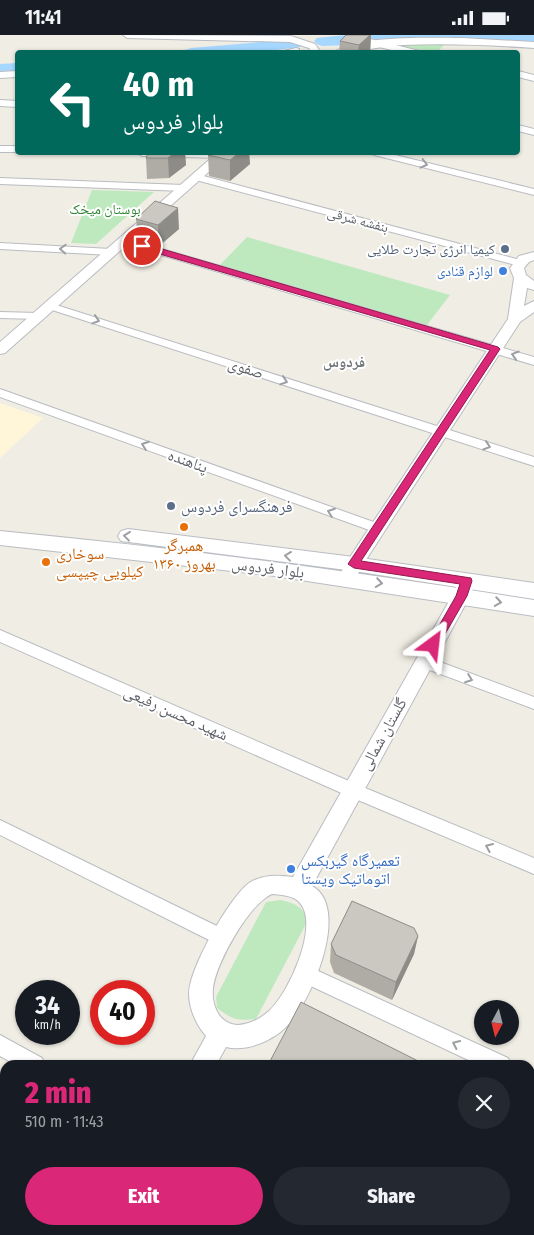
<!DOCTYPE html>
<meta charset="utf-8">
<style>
:root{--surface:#171b24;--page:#242831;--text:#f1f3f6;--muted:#9ea1a6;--accent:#db2777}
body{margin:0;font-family:"Fira Sans Condensed","Noto Naskh Arabic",sans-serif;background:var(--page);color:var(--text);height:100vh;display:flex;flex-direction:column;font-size:19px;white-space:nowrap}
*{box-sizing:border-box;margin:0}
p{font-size:16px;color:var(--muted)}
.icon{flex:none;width:28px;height:28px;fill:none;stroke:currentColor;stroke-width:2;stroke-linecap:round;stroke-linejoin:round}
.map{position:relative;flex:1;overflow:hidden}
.sheet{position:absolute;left:0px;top:1025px;width:535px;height:175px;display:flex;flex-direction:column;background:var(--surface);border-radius:15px 15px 0 0;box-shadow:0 1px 4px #0004}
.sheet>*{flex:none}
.banner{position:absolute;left:15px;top:15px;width:505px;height:105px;border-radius:5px;box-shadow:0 1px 4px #0004;background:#00695c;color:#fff;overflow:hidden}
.needle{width:32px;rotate:187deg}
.controls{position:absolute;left:474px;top:965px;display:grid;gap:10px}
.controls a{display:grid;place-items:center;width:45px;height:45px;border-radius:50%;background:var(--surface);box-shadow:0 1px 4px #0004;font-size:25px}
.speed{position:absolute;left:15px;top:945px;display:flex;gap:10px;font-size:25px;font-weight:700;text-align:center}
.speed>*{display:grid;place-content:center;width:65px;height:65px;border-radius:50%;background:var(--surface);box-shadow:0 1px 4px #0004;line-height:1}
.speed small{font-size:12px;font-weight:400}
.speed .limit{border:8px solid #d22;background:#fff;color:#111}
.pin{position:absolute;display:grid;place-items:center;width:42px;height:42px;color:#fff;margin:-21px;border:2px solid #fff;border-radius:50%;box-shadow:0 1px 5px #0007}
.me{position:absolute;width:55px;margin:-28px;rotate:30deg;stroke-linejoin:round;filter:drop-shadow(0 0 4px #0008)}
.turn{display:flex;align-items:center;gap:18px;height:105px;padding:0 25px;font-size:22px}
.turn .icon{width:65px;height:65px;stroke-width:2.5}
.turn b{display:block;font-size:35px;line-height:42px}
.round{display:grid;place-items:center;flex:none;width:52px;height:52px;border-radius:26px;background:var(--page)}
.head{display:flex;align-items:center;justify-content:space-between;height:85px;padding:0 25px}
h1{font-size:30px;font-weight:800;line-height:38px;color:var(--accent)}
.cta{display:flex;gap:10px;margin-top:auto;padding:10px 25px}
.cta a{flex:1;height:58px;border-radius:30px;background:var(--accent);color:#fff;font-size:20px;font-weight:800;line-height:58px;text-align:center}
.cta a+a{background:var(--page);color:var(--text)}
.status{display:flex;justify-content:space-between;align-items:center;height:35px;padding:0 25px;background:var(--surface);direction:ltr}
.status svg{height:14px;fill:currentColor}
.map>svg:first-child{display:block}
</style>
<div class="status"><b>11:41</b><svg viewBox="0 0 49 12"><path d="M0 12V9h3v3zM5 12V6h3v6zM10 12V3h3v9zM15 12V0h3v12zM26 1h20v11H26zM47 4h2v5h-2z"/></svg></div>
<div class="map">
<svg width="534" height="1200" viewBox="0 0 534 1200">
<rect width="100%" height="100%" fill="#f0ede4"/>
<path fill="#fff6da" d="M0,368L43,383L0,423Z"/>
<path fill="#bee9bf" d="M446,8L436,18L392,9Z
M92,155L154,157L96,209L71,208Z
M247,202L450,260L427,290L220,230Z
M280,865C295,868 302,871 308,885L256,984C237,986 233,985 217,973L216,962L266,867Z"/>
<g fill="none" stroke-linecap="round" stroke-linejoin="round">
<path fill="#a5d7ff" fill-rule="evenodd" d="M345,0H534V10L428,7L322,11L317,9L314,6L317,3Z
M295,4L300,6L303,9L300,12L251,18H184L185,15L191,13Z
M18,28V38L0,39V29Z"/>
<defs>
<path id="minor" d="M123,0L291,1L315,9L321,18H312L309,13L290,7L127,3Z
M370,4L420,16L421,18H404L367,9V5Z
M296,13L299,14V18H276Z
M18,36V42L0,43V37Z
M518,36L534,40V46L518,42Z
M0,65L18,66V72L0,71Z
M518,90L534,94V100L518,96Z
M0,111H18V117H0Z
M137,118H223L226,120L221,123L142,121Z
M372,118H387L534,154V160L374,120Z
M196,139L524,226L525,228L520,231L516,230L192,144L191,142Z
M0,143L184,150L189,153L184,156L0,149Z
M124,203L534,322V330L120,208L119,206L120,204Z
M0,208L111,214L116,217L111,220L0,214Z
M50,268L534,422V431L46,273L44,271L46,269Z
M0,277L38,278L44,281L38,284L0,283Z
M0,354L382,490L384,493L382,496H372L0,362Z
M0,595L358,750L534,823V839L346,760L0,607Z
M424,621L534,662V674L419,631L416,627L419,623Z
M0,785L229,897L232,903L229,909L223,911L217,909L0,800Z
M305,930L508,1023L511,1030H479L298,945L296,939L298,933Z
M0,1000L42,1023L45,1030H16L0,1021Z
M530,1034L534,1036V1056L530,1054Z
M315,1195H344L346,1200H317Z"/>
<path id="tertiary" d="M462,3L534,7V13C490,10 446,8 402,10C379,11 356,18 333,18C355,0 433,3 462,3Z
M217,118H230L5,318L0,319V307Z
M534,217V225L529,227L524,233L526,240L534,246V255L527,253L524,271L534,266V277L520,287L362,531L353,548L347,549L341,548L338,543L348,525L508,284L514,243L510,233L519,221Z
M467,539L473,541L476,546L470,561L312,851C352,873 310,970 286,992C272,1006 246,1017 226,1012L216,1030H190L206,1001C196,990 189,973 189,959C189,934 229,863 249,848C263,839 277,840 293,842L452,561L461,541ZM272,859C282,860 293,860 300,868C320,891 288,959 269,976C260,984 250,989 238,990C230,990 224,986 219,980C214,972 212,963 213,954C215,929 249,869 272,859Z
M92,1195H119L117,1200H89Z"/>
<path id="secondary" d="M128,494L354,522L534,548V564L354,536L121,506L118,501L121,496Z
M0,496C179,513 357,537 534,565V581L268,540L0,510Z"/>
</defs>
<use href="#minor" stroke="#b9bcc1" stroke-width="2"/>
<use href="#tertiary" stroke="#b9bcc1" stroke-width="2"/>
<use href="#secondary" stroke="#b9bdc3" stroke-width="2"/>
<use href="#minor" fill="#fff" fill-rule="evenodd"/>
<use href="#tertiary" fill="#fff" fill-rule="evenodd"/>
<use href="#secondary" fill="#fff" fill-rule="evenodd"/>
</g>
<path fill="#afaca6" d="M346,0H371L370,18H339L340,6Z
M185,118L186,130L169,143L147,144L146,123Z
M211,118H249L250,129L230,146L209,141L208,120Z
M136,184L179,194L159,211L138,205Z
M418,901L414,919L392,965L334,938L330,927L331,909Z"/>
<path fill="#8e8c87" d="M370,0H371L370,18H358L359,10Z
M174,118H185L186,130L169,143L168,123Z
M239,118H249L250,129L230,146V125Z
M178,173L179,194L159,211L158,190Z
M418,901L414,919L392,965L396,947Z"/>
<path fill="#cbc8c1" stroke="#8e8c87" d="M346,0H370L359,10L340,6Z
M148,118H174L168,123H146Z
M211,118H239L230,125L208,120Z
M155,166L178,173L158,190L136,184Z
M352,866L414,893L418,901L396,947L336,920L331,909Z
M301,967L426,1030H268Z
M530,1078L534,1082V1101L530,1111Z"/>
<defs><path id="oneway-chevron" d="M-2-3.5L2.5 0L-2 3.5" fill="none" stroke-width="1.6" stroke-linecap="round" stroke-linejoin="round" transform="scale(1.25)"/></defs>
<g stroke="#9da0a3">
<use href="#oneway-chevron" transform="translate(424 129) rotate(14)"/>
<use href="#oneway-chevron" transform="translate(63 214) rotate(-177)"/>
<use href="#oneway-chevron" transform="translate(96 285) rotate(18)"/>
<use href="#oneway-chevron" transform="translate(515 320) rotate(-163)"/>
<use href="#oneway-chevron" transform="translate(284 346) rotate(18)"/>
<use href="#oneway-chevron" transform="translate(145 410) rotate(-160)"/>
<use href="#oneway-chevron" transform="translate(487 411) rotate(18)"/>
<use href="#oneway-chevron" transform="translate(331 477) rotate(-160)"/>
<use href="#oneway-chevron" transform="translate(127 501) rotate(-173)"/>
<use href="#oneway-chevron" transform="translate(288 521) rotate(-173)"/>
<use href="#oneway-chevron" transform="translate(379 548) rotate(9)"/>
<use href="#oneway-chevron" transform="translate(498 567) rotate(9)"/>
<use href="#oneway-chevron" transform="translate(469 644) rotate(20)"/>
<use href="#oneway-chevron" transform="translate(489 812) rotate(-157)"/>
<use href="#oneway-chevron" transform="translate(456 1009) rotate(-155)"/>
</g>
<path fill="#db2777" stroke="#8e194d" d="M139,209H145L498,312L500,314L361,526L471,543L472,546L467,561L437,613H429L428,610L456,561L460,549L354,533L348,529L490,315L139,213Z"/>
<g fill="#5c6f8a" stroke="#fff" stroke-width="2">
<circle cx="505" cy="214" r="5"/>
<circle cx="171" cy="471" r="5"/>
</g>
<g fill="#3f7fe0" stroke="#fff" stroke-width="2">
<circle cx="503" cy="236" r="5"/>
<circle cx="291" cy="834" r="5"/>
</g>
<g fill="#e8710a" stroke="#fff" stroke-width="2">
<circle cx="184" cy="492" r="5"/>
<circle cx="46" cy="527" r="5"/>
</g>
<g text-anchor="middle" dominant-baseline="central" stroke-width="4" stroke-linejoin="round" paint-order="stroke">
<g font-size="14" fill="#2d8331" stroke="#fff">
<text x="105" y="174">بوستان میخک</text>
</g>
<g font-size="14" fill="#5c6066" stroke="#fff">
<text transform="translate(358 185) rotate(15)">بنفشه شرقی</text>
</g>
<g font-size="14" fill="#4e5e75" stroke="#fff" text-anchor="end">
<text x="495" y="214">کیمیا انرژی تجارت طلایی</text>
</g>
<g font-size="14" fill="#366cbe" stroke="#fff" text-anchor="end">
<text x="493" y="236">لوازم قنادی</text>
</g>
<g font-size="15" font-weight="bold" fill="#6d7278" stroke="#fff">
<text x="344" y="327">فردوس</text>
</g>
<g font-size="16" fill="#5c6066" stroke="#fff">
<text transform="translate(246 333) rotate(18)">صفوی</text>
<text transform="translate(188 426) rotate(20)">پناهنده</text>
<text transform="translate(268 533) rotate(7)">بلوار فردوس</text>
<text transform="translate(176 678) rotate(24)">شهید محسن رفیعی</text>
<text transform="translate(383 699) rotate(-61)">گلستان شمالی</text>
</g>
<g font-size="16" fill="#4e5e75" stroke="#fff" text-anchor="start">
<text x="181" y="471">فرهنگسرای فردوس</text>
</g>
<g font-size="16" fill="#c56008" stroke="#fff">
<text x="184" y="510">همبرگر<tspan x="184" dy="18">بهروز ۱۳۶۰</tspan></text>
<text x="56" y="518" text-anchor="start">سوخاری<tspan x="56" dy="18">كيلويی چيپسی</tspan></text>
</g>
<g font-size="16" fill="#366cbe" stroke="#fff" text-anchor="start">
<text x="301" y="825">تعمیرگاه گیربکس<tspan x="301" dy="18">اتوماتیک ویستا</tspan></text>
</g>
</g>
</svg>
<div class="controls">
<a><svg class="needle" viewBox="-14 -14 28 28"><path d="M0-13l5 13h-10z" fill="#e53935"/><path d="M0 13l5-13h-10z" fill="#9ea1a6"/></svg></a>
</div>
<div class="speed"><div>34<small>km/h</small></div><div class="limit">40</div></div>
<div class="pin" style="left:142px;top:211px;background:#d93025"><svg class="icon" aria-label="arrive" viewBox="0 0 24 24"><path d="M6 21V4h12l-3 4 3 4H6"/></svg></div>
<svg class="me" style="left:433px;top:610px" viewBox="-20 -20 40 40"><path d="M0-17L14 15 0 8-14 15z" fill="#db2777" stroke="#fff" stroke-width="4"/></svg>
<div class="banner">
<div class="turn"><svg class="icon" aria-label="left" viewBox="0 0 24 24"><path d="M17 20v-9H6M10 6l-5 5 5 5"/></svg><div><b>40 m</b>بلوار فردوس</div></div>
</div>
<section class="sheet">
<div class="head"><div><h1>2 min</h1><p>510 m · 11:43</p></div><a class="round"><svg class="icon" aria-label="close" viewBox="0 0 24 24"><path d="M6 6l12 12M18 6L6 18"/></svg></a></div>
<div class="cta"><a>Exit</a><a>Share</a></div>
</section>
</div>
